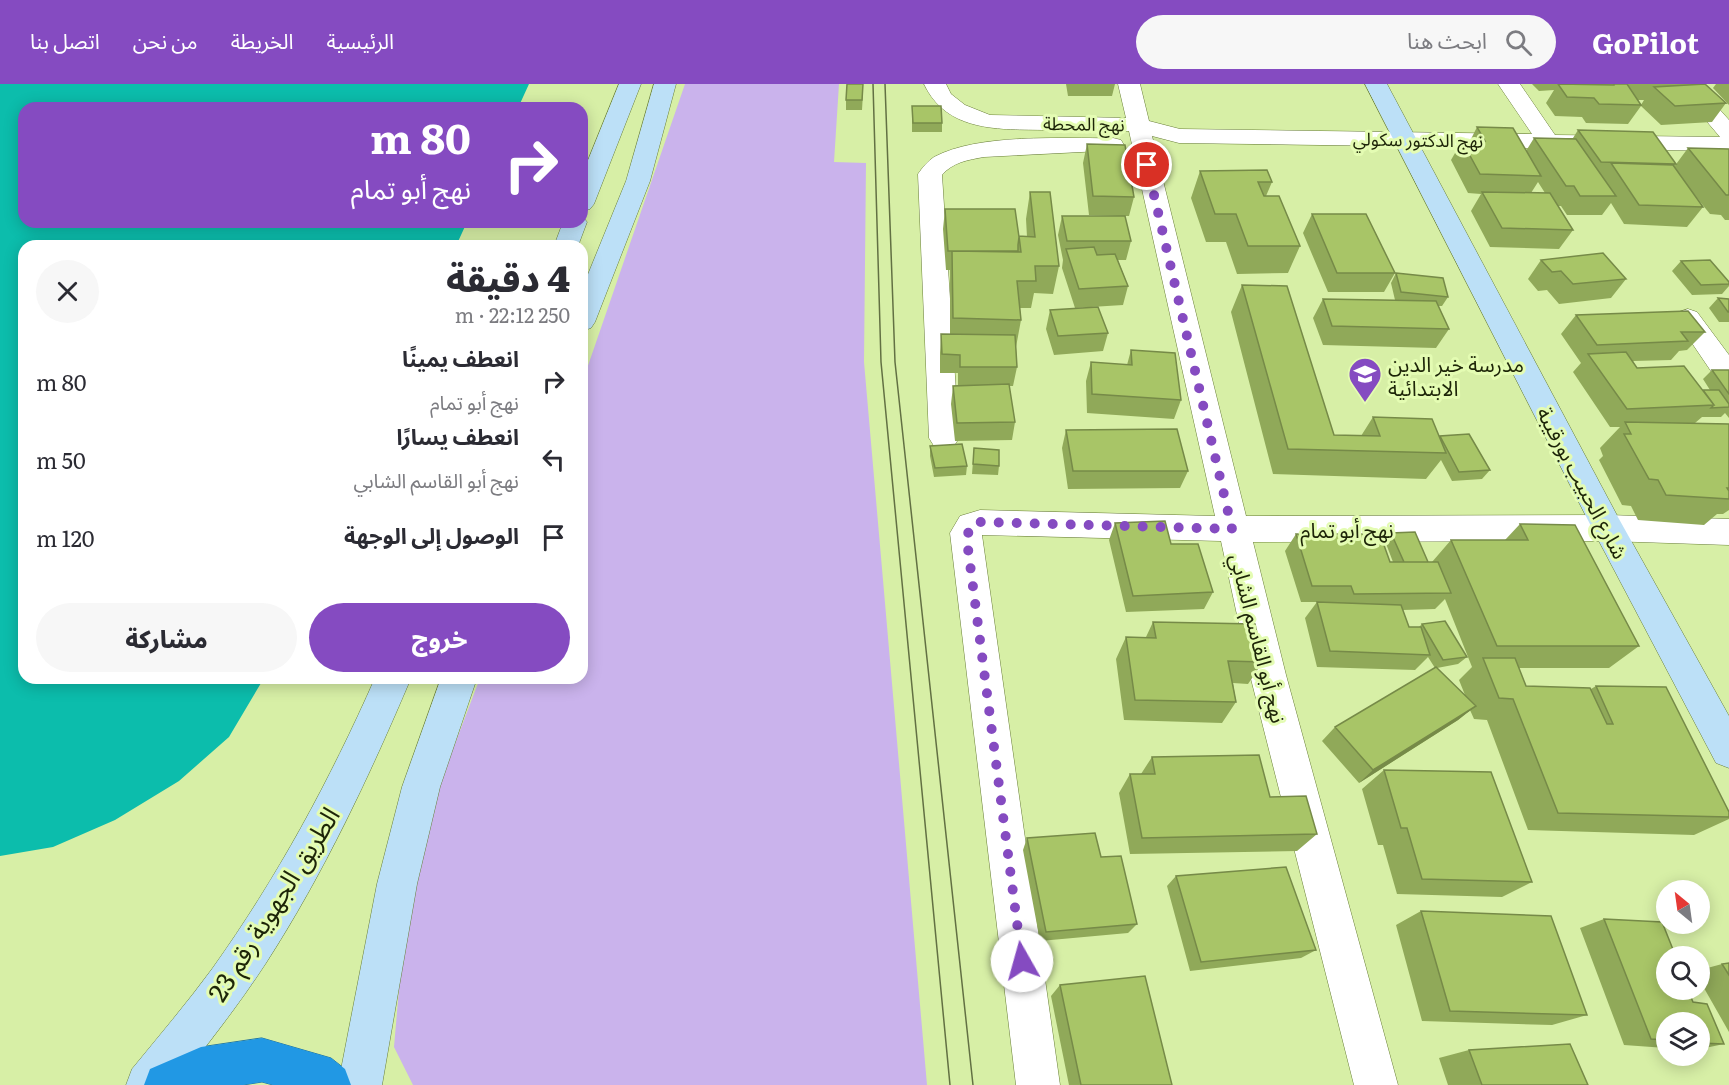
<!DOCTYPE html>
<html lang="ar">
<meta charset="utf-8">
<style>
:root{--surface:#fff;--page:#f7f7f7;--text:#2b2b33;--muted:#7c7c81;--accent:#854bc1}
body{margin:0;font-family:Literata,"Noto Sans Arabic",serif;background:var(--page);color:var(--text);direction:rtl;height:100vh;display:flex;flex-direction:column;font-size:22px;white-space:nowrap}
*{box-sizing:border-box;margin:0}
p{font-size:20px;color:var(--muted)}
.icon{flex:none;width:33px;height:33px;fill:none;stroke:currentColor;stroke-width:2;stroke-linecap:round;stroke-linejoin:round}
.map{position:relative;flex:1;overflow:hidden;direction:ltr}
.drawer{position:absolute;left:18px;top:156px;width:570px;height:444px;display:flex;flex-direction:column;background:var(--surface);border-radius:18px;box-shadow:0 3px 15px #0003;direction:rtl}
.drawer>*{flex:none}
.banner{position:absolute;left:18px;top:18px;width:570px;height:126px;border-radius:18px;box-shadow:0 3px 15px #0003;direction:rtl;background:#854bc1;color:#fff;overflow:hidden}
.needle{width:39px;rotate:331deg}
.fabs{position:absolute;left:1656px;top:796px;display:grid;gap:12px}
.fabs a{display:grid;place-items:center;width:54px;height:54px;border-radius:50%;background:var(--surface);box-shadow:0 3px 15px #0003;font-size:30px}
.pin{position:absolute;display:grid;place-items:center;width:51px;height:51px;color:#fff;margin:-26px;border:3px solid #fff;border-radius:50%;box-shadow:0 2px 6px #0007}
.me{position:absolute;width:66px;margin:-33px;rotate:353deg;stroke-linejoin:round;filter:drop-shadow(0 0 4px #0008)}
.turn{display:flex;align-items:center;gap:21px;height:126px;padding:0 18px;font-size:27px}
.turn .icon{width:78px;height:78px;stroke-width:2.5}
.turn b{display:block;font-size:42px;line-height:51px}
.round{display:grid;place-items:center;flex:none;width:63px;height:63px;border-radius:32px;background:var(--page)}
.overview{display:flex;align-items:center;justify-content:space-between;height:102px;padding:0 18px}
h1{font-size:36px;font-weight:800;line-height:45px}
.button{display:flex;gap:12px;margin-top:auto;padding:12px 18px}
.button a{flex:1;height:69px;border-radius:36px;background:var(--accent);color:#fff;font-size:24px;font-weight:800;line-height:69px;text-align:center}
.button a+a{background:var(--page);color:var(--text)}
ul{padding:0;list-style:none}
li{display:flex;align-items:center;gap:18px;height:78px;padding:0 18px}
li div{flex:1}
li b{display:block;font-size:22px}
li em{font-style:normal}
header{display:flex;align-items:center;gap:36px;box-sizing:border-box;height:84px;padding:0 30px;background:var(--accent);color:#fff}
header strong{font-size:28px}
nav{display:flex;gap:33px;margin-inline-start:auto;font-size:21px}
.search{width:420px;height:54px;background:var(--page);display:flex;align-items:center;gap:15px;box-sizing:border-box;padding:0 21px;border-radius:33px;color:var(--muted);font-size:22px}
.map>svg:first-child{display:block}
</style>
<header>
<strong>GoPilot</strong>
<div class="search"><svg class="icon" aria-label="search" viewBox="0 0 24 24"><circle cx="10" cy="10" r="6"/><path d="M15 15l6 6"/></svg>ابحث هنا</div>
<nav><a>الرئيسية</a><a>الخريطة</a><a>من نحن</a><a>اتصل بنا</a></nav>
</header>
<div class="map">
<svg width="1729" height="1001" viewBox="0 0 1729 1001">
<rect width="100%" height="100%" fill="#d7efa6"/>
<path fill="#cab3ec" d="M685,0H839L834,78L866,79L864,278L927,1001H413L394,963L410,778L480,594H582V299Z"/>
<path fill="#0cbdac" d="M0,0H529L518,24H24V138H467L456,162H24V594H264L229,653L179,697L115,736L53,763L0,772Z"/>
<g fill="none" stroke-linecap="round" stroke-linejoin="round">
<defs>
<path id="street" d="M924,0H946L951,10L965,21L990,31L1126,34L1118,0H1140L1149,37L1180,45L1532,50L1498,0H1520L1555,51L1720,53L1675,0H1697L1729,36V67L1179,59L1152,52L1246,432L1608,431L1729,435V461L1608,457L1253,458L1286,591L1398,1001H1354L1250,591L1221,457L982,451L1060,1001H1016L950,449L960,432L980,426L1215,432L1129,47C1101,47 1073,46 1046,46C1000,45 947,49 924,0Z
M1113,54L1121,56L1124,61L1121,66L984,73C968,76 953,78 942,91L959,354L954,362L944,365L934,362L929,354L918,90C922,84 928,77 934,73C979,49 1062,55 1113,54Z
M1688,225L1697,228L1729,271V302L1719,299L1675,234L1679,228Z"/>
<path id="secondary" d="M619,0H641L594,120L590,125L582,127V91Z
M654,0H676L650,97L595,238L591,244L582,247V205L626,97Z
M1365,0H1387L1619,435L1729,632V684L1716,679L1592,444Z
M582,132L587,138L578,162H554L563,138H582Z
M375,594H411C369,693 324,789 266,879C238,922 207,961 176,1001H126L132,985C159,952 187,919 212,885C277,794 330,696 375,594Z
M441,594H477L440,703L417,800L382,1001H338L377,800L402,703Z"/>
<path id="highway" d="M262,954L331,974L345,985L351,1001H273L262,998L243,1001H144L150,985L201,963Z"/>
</defs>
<use href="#street" stroke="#697e39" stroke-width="1"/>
<use href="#secondary" stroke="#697e39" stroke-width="1"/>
<use href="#highway" stroke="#207097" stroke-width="1"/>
<use href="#street" fill="#fff" fill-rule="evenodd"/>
<use href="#secondary" fill="#bce0f7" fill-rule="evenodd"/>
<use href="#highway" fill="#2198e4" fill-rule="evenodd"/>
<path stroke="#627043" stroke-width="1.5" d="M873,0L881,278L950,1001
M885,0L895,278L973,1001"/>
</g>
<path fill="#90a959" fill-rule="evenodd" d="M1066,0H1115L1112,12H1068Z
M1532,0H1705L1726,19L1712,38L1661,41L1641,22L1628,40L1586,39L1582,33L1555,32L1546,19L1554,6L1539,7ZM1638,16H1644L1641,21Z
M1716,0H1729V21L1713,4Z
M863,9L862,26H846V16Z
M912,22L942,39V48H912Z
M1477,43L1526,67L1534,54H1573L1578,46L1676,80L1674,83L1688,64L1729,65V136H1725L1721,131L1710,130L1689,104L1703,123L1687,143L1624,140L1611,119L1602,131H1567L1561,122H1558L1573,146L1559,165L1490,163L1471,127L1481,110L1468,109L1451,76L1462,57H1470ZM1538,98L1545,109H1531Z
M1087,60L1134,113L1129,132H1125L1131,157L1126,176H1118L1128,202L1123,221L1075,224L1062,184L1063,176L1058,151L1062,132H1119L1089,131L1083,79Z
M1200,87L1272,98L1266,112L1300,162L1288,189L1237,190L1226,158H1206L1191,114Z
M1030,108L1059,182L1053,210L1034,209L1031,224H1020L1021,236L1016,263L1017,283L1013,302H1009L1015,338L1012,356L955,357L951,320L953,302L958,301V289H940V269L941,250H950V186H946L943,145L945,125L1019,153H1027L1026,135Z
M1312,130L1395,189L1384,208H1328L1303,149Z
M1541,176L1626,195L1611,214L1559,220L1547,206L1538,207L1528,195Z
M1681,177L1729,198V202L1722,210L1692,211L1672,187Z
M1396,189L1448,213L1442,222H1438L1449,245L1436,264L1323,261L1313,234L1323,215L1395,216L1391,199Z
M1242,201L1334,351L1361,352L1373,333L1439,353L1440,352L1490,386L1482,395L1452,397L1441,376L1426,395L1273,390L1231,228Z
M1718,214L1729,215V238H1719L1709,224Z
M1050,226L1108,249L1103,267L1054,271L1046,245Z
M1576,231L1705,248L1687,266L1679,267L1671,276L1633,277L1637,284L1703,306H1710L1703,295L1712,286H1729V334L1725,329L1721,333H1702L1695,339L1729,340V426L1723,430H1717L1704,441L1638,436L1631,422L1622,421L1599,376L1603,372L1600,364L1620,343H1610L1573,288L1581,279L1561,250Z
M1131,266L1181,316L1174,335L1087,329L1086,297L1091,278L1127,281Z
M1066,346L1188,387L1180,404L1068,405L1062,364Z
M930,362L967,382L966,391L934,393L930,372Z
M974,364L999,382L998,391L972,390Z
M1115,439L1171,460L1213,508L1204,525L1126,528L1109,456Z
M1520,440L1639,562L1609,584H1518L1526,602L1591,605L1596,602L1729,728V735L1694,751L1528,746L1487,636L1474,635L1470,626L1458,636L1359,699L1322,657L1335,643L1435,584L1428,573L1415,586L1317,583L1305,534L1317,518H1301L1285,467L1296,450L1390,478H1393L1385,457L1391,449L1428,478H1432L1451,456H1505ZM1445,515L1472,583L1459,596L1465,611L1437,584L1458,580L1467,573L1422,540L1419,543H1409L1403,526L1435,525Z
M1153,538L1263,578L1248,600L1233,599L1236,618L1222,639L1124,636L1116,575L1126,553H1146Z
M1152,673L1270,713L1317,750L1297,767L1130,770L1119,709L1130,690H1141Z
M1384,686L1532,798L1502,813L1397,810L1383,761H1378L1362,705Z
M1027,754L1101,773L1137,840L1128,849L1040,857L1023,766Z
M1176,792L1316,866L1301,874L1190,887L1167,802Z
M1421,827L1587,931L1552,941L1422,937L1396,841Z
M1604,835L1693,918L1724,960L1700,965V939H1666V964L1624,961L1580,844Z
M1729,879V948L1700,897V886L1722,880Z
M1060,901L1172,1001H1069L1051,912Z
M1469,966L1588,1001H1448L1439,974Z"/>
<path fill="#768a48" d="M1476,622L1458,636L1359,699L1373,686Z"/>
<path fill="#a8c567" stroke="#768a48" stroke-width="1.5" d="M847,0H863L862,16H846Z
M1558,0L1614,1V0H1627L1641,21L1599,20L1594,14L1567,13Z
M1705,0L1726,19L1675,22L1654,3Z
M912,22H941L942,39H913Z
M1477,43L1513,44L1541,92L1480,90L1462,57H1485Z
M1578,46L1653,48L1676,80L1601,78Z
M1534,54L1576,55L1616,112H1580L1574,102H1566Z
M1087,60L1125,61L1134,113L1093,112Z
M1688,64L1729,65V111H1726Z
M1611,79L1673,81L1703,123L1639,121Z
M1267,86L1272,98H1258L1264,112H1279L1300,162H1248L1236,130H1215L1200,87Z
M1030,108H1050L1059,182H1035L1036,197H1017L1021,236L953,234L952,167L1021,168L1019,152L1035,153Z
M1482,108L1550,109L1573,146L1502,144Z
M945,125H1015L1019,153L1018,161V167H948Z
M1312,130H1366L1395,189H1337Z
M1062,132H1125L1131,157H1067Z
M1094,163L1097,171L1115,170L1128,202L1079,205L1066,165Z
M1603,169L1626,195L1573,200L1561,187L1552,188L1541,176Z
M1710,176L1729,198V200L1701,201L1681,177Z
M1396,189L1443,194L1448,213L1401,208Z
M1242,201L1287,202L1334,351L1380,352L1373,333L1432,335L1446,369L1288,365Z
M1718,214L1729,215V228H1728Z
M1323,215L1436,217L1449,245L1332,242Z
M1098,223L1108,249L1058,252L1050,226Z
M1688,227L1705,248H1681L1688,257L1597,261L1576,231Z
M941,250L1015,251L1017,283H960V271L942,270Z
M1131,266L1175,269L1181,316L1092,310L1091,278L1132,281Z
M1626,268L1637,284L1684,282L1714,321L1627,325L1588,270Z
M1712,286H1729V310Z
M1009,300L1015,338L957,339L953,302Z
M1703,306H1719L1729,320V323L1711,324L1714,321Z
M1625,338L1729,340V404H1727L1729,407V415L1666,411L1658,396L1649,395L1624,350H1631Z
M1177,345L1188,387H1073L1066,346Z
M1469,350L1490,386L1459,388L1440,352Z
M962,360L967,382L935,384L930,362Z
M974,364L999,366V382L973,380Z
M1165,437L1171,460H1198L1213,508L1133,512L1115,439Z
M1520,440L1575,441L1639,562H1497L1451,456H1528Z
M1415,448L1428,478H1404L1391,449Z
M1296,450H1380L1390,478H1438L1451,509L1354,510L1351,502H1312Z
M1317,518L1401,521L1409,543H1421L1430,571L1330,567Z
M1445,537L1467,573L1443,576L1422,540Z
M1153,538L1255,540L1263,578L1228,577L1236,618L1135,616L1126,553L1156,554Z
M1483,574H1515L1526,602L1590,604L1607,640H1613L1596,602L1666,603L1729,728V733L1558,729L1513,615L1499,614Z
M1436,583L1476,622L1373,686L1335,643Z
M1259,671L1270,713L1306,712L1317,750L1142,754L1130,690H1155L1152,673Z
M1384,686L1491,688L1532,798L1422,795L1407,744H1401Z
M1095,749L1101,773L1121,772L1137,840L1046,848L1027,754Z
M1286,783L1316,866L1201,878L1176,792Z
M1421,827L1551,832L1587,931L1450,927Z
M1604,835L1662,838L1676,873H1666V906H1688L1693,918L1707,920L1724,960L1700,959V939H1666V956L1651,955Z
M1729,879V891L1722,880Z
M1145,892L1172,1001H1081L1060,901Z
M1570,960L1588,1001H1482L1469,966Z"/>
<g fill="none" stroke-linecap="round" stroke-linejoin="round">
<path stroke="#854bc1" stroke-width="10" stroke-dasharray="0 18" d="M1022,877L967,457L969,444L980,438L1232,445L1147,81"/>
</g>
<defs>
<symbol id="school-pin" viewBox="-11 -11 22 30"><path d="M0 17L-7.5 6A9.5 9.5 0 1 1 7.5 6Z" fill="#854bc1" stroke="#e4fcb3"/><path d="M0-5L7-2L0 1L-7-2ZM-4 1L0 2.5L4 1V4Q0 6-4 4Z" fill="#fff"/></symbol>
</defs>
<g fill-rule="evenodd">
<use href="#school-pin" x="1346" y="271" width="38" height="52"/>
</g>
<g text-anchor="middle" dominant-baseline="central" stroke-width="6" stroke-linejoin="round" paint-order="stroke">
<g font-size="18" fill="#1d2508" stroke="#e4fcb3">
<text transform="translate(1084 39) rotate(1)">نهج المحطة</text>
<text transform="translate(1418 55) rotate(1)">نهج الدكتور سكولي</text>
</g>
<g font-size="21" fill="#1d2508" stroke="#e4fcb3" text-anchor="start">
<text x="1388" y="278">مدرسة خير الدين<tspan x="1388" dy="24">الابتدائية</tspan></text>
</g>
<g font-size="21" fill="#1d2508" stroke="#e4fcb3">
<text transform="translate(1584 398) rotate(62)">شارع الحبيب بورقيبة</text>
<text x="1347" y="444">نهج أبو تمام</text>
<text transform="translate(1260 554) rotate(76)">نهج أبو القاسم الشابي</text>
</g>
<g font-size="26" fill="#1d2508" stroke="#e4fcb3">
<text transform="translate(272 819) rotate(-58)">الطريق الجهوية رقم 23</text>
</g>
</g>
</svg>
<div class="fabs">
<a><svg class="needle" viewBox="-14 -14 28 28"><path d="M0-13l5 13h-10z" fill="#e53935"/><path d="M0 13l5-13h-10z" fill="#7c7c81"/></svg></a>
<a><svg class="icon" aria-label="search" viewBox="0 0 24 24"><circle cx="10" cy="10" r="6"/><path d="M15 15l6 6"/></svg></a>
<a><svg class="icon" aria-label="layers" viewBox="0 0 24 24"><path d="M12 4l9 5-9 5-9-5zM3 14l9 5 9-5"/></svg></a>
</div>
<div class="pin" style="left:1147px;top:81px;background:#d93025"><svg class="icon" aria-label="arrive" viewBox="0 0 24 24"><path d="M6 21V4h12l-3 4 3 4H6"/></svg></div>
<svg class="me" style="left:1022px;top:877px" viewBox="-20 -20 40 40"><circle r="19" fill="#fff"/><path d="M0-13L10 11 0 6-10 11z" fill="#854bc1"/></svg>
<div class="banner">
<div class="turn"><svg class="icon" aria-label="right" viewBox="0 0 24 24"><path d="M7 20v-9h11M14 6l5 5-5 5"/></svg><div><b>80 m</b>نهج أبو تمام</div></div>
</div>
<section class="drawer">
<div class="overview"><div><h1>4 دقيقة</h1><p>250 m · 22:12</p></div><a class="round"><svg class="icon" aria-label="close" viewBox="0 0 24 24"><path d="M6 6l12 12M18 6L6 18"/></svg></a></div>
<ul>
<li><svg class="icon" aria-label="right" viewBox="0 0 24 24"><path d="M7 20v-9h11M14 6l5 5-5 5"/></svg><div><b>انعطف يمينًا</b><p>نهج أبو تمام</p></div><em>80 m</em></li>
<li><svg class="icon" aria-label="left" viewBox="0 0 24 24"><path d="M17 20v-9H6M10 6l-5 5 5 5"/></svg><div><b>انعطف يسارًا</b><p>نهج أبو القاسم الشابي</p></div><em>50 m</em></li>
<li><svg class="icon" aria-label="arrive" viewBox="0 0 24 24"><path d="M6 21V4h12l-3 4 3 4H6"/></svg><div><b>الوصول إلى الوجهة</b></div><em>120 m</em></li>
</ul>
<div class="button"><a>خروج</a><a>مشاركة</a></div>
</section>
</div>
